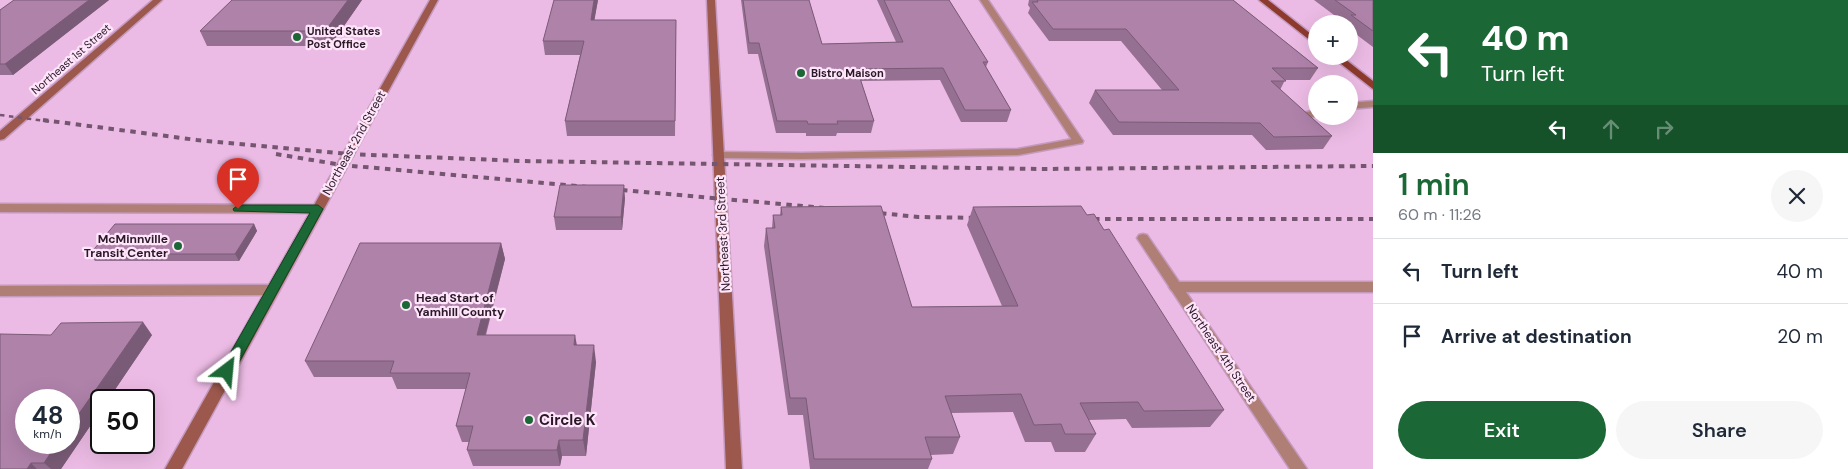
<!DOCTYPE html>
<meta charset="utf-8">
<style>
:root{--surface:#fff;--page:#f6f6f7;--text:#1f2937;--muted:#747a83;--line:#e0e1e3;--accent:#1b6735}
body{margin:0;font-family:"DM Sans",sans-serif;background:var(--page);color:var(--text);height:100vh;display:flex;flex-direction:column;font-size:19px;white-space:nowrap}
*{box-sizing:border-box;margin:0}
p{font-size:16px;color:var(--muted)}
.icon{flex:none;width:28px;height:28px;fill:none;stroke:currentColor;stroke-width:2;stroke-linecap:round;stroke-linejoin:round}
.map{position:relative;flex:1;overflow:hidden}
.sheet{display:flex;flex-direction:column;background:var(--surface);width:475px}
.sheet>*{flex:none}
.top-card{background:#1b6735;color:#fff;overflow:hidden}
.tools{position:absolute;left:1308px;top:15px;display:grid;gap:10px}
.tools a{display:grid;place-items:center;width:50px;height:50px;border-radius:50%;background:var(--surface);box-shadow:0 5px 20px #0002;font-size:25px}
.speed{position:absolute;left:15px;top:389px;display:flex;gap:10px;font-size:25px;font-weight:700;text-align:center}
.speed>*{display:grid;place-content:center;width:65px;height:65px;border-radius:50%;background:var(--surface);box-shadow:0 5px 20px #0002;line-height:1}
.speed small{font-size:12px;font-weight:400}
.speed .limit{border:2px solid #111;border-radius:8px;background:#fff;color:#111}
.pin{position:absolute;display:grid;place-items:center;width:42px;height:42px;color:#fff;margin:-51px -21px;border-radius:50% 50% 50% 0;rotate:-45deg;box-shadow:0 0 5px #0007}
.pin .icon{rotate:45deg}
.me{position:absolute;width:55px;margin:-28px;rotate:29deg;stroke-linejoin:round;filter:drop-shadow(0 0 4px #0008)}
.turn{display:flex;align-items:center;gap:18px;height:105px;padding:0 25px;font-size:22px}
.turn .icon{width:65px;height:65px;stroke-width:2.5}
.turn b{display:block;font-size:35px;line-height:42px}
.lanes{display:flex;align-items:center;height:48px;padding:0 25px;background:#0003;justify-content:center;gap:25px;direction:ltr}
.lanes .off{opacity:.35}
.round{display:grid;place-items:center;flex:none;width:52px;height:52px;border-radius:26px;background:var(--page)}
.summary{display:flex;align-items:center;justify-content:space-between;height:85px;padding:0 25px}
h1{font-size:30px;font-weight:600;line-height:38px;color:var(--accent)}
.button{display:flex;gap:10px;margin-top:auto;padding:10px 25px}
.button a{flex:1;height:58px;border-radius:30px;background:var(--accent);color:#fff;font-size:20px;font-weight:600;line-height:58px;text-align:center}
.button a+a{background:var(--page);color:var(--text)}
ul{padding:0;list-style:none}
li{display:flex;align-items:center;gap:15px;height:65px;padding:0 25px;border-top:1px solid var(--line)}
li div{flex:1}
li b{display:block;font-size:19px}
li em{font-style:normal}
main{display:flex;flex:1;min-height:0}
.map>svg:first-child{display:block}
</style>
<main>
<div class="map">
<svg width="1373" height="469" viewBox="0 0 1373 469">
<rect width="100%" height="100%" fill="#ecbbe5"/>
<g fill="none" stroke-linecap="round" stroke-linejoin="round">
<defs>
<path id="lane" d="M1373,101V107L1349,109V103Z
M1316,110V116L1299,120L1294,117L1295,115Z
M1078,138L1083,141L1082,143L1018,155L802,159L719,158L713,155L719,152L802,153L1018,149Z
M0,204L318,205L324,209L318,213L0,212Z
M1176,282H1373V292H1176L1171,290L1169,287L1171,284Z
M272,285L277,287L279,290L277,293L272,295L0,296V286Z"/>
<path id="street" d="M980,0H988L1083,141L1082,143H1074Z
M1143,234L1147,235L1307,469H1290L1139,241L1137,238L1139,235Z"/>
<path id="secondary" d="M153,0H162L4,139L0,140V131Z
M430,0H438L182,469H165Z
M707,0H715L742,469H726Z"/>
<path id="primary" d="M1259,0H1268L1316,38V45Z
M1331,56H1341L1373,81V89Z"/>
</defs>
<use href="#lane" stroke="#c59abf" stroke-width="3"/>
<use href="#street" stroke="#c59abf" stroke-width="3"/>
<use href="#secondary" stroke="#c59abf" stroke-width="3"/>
<use href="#primary" stroke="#c59abf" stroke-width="3"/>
<use href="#lane" fill="#af7f76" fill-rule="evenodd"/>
<use href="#street" fill="#af7f76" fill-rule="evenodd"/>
<use href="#secondary" fill="#9c584c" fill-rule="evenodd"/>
<use href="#primary" fill="#8d3a2d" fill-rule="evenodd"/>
<path stroke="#745670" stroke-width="2.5" stroke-dasharray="4.5 4.5" stroke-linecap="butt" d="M0,115L53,122"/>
<path stroke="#745670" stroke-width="4" stroke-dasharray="5.5 5.5" stroke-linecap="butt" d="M43,120L197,140L348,154L522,161L1042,169L1373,166
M276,154L342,165L589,187
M611,189L826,208
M870,212L918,217L983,218
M1083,219H1373"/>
</g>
<path fill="#967092" d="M14,0H109L13,75H0V10Z
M232,0H362L330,46H207L200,31Z
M598,0L594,20H676L675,136H567L565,121L580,55H545L543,41Z
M741,0H809L822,44L896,42L877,0H949L988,62L986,67L1011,110L1007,122H961L940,80L861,81L874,121L871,133H837L836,136H806V133H776L758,54H748Z
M1029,0H1233L1318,68L1310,80H1285L1280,90L1332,136L1323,149L1266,150L1252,135H1113L1089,103L1095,90H1162L1121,41H1049L1028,13L1030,8L1028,5Z
M1314,0H1373V47L1349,29V24H1346Z
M625,198L622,230H556L554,217Z
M781,207L912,307L1002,306L967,225L973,207L1087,215L1224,410L1210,427L1132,428L1126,419L1089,420L1096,434L1085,452H1055L1051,442H1025L1013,412L951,413L960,437L953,454L930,455L932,459L928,469H810L803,415H788L764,246L766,228H772L773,215H780Z
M254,224L257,231L239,261H95L90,254Z
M501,243L505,259L486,335L577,345L596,362L586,456H562L560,466H473L467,450L469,442H462L456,426L466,389H397L392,377H314L305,361Z
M51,335H152L61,469H0Z"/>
<path fill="#7a5b77" d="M89,0H109L13,75L5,64Z
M348,0H362L330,46L325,31Z
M594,0H598L592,34L591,20Z
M624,185L625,198L622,230L621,217Z
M254,224L257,231L239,261L235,254Z
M501,243L505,259L481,351L477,335Z
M143,322L152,335L108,400H101V410L61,469H51L44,463L58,442H69V428Z
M575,335L578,351L574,345Z
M594,345L596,362L586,456L583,440Z
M559,440L562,456L560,466L557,450Z
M31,463L37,469H27Z"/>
<path fill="#af82aa" stroke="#7a5b77" d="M14,0H89L5,64H0V10Z
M232,0H348L325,31H200Z
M554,0H594L591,20H676L675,121H565L584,41H543Z
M743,0H809L822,44L903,42L884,0H949L988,62H983L1011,110H965L943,68L857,69L874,121H837L838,124H808L807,121H777L759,43H749Z
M1037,0H1233L1318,68H1272L1286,81H1271L1332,136L1274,137L1260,123L1119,122L1095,90H1179L1126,29H1053L1032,2H1038Z
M1335,0H1373V31L1351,15H1356Z
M560,185H624L621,217H554Z
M881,206L912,307L1018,306L973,207L1081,206L1087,215L1094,214L1104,230L1109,229L1224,410L1144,411L1138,402L1080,403L1096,434H1065L1061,424L1034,425L1021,394L945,396L960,437H925L932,459H814L806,398H790L766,228H775L773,215H782L781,207Z
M115,224H254L235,254H90Z
M360,243H501L477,335H575L574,345H594L583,440H559L557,450H467L473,426H456L470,373H390L394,361H305Z
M143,322L69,428V400H26V442H58L44,463H31L27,469H0V334L51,335L61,323Z"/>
<path fill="#1b6735" stroke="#124322" d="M238,205H318L323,209L232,375H222L220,371L310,213L234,211L233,209Z"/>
<g fill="#1b6735" stroke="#fee5fa" stroke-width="2">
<circle cx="297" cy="37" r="5"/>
<circle cx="801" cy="73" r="5"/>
<circle cx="178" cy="246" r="5"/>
<circle cx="406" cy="305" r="5"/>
<circle cx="529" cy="420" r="5"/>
</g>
<g text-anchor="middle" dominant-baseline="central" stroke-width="4.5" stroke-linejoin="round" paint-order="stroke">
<g font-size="11" font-weight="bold" fill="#2a1828" stroke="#fee5fa" text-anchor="start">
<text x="307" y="31">United States<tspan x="307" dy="13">Post Office</tspan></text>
<text x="811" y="73">Bistro Maison</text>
</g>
<g font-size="11" fill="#2a1828" stroke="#fee5fa">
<text transform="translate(71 59) rotate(-41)">Northeast 1st Street</text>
</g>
<g font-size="12" fill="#2a1828" stroke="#fee5fa">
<text transform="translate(354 143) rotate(-61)">Northeast 2nd Street</text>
<text transform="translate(723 234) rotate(-93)">Northeast 3rd Street</text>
<text transform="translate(1221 353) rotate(56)">Northeast 4th Street</text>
</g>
<g font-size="12" font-weight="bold" fill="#2a1828" stroke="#fee5fa" text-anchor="end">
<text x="168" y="239">McMinnville<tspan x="168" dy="14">Transit Center</tspan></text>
<text x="416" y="298" text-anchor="start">Head Start of<tspan x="416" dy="14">Yamhill County</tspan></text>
</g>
<g font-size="15" font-weight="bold" fill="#2a1828" stroke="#fee5fa" text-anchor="start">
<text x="539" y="420">Circle K</text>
</g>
</g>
</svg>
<div class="tools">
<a>+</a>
<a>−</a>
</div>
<div class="speed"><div>48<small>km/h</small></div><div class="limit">50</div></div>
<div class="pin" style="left:238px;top:209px;background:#d93025"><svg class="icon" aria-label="arrive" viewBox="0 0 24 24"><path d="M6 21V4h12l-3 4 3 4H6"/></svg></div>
<svg class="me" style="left:227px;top:371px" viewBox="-20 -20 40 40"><path d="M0-17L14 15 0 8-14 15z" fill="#1b6735" stroke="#fff" stroke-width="4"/></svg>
</div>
<section class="sheet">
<div class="top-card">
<div class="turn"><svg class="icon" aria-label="left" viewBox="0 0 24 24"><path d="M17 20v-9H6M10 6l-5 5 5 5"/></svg><div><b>40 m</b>Turn left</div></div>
<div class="lanes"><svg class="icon" aria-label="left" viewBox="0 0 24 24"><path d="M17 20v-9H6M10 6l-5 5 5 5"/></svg><svg class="icon off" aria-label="ahead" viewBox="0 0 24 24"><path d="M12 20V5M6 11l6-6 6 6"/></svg><svg class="icon off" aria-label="right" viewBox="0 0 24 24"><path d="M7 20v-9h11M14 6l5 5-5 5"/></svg></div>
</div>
<div class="summary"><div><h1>1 min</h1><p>60 m · 11:26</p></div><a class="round"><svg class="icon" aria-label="close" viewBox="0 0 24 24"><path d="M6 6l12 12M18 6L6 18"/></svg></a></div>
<ul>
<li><svg class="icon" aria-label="left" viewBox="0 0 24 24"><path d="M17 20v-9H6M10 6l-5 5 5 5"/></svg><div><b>Turn left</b></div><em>40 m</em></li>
<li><svg class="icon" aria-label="arrive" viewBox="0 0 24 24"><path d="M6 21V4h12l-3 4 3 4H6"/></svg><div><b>Arrive at destination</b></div><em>20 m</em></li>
</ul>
<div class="button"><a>Exit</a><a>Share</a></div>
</section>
</main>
